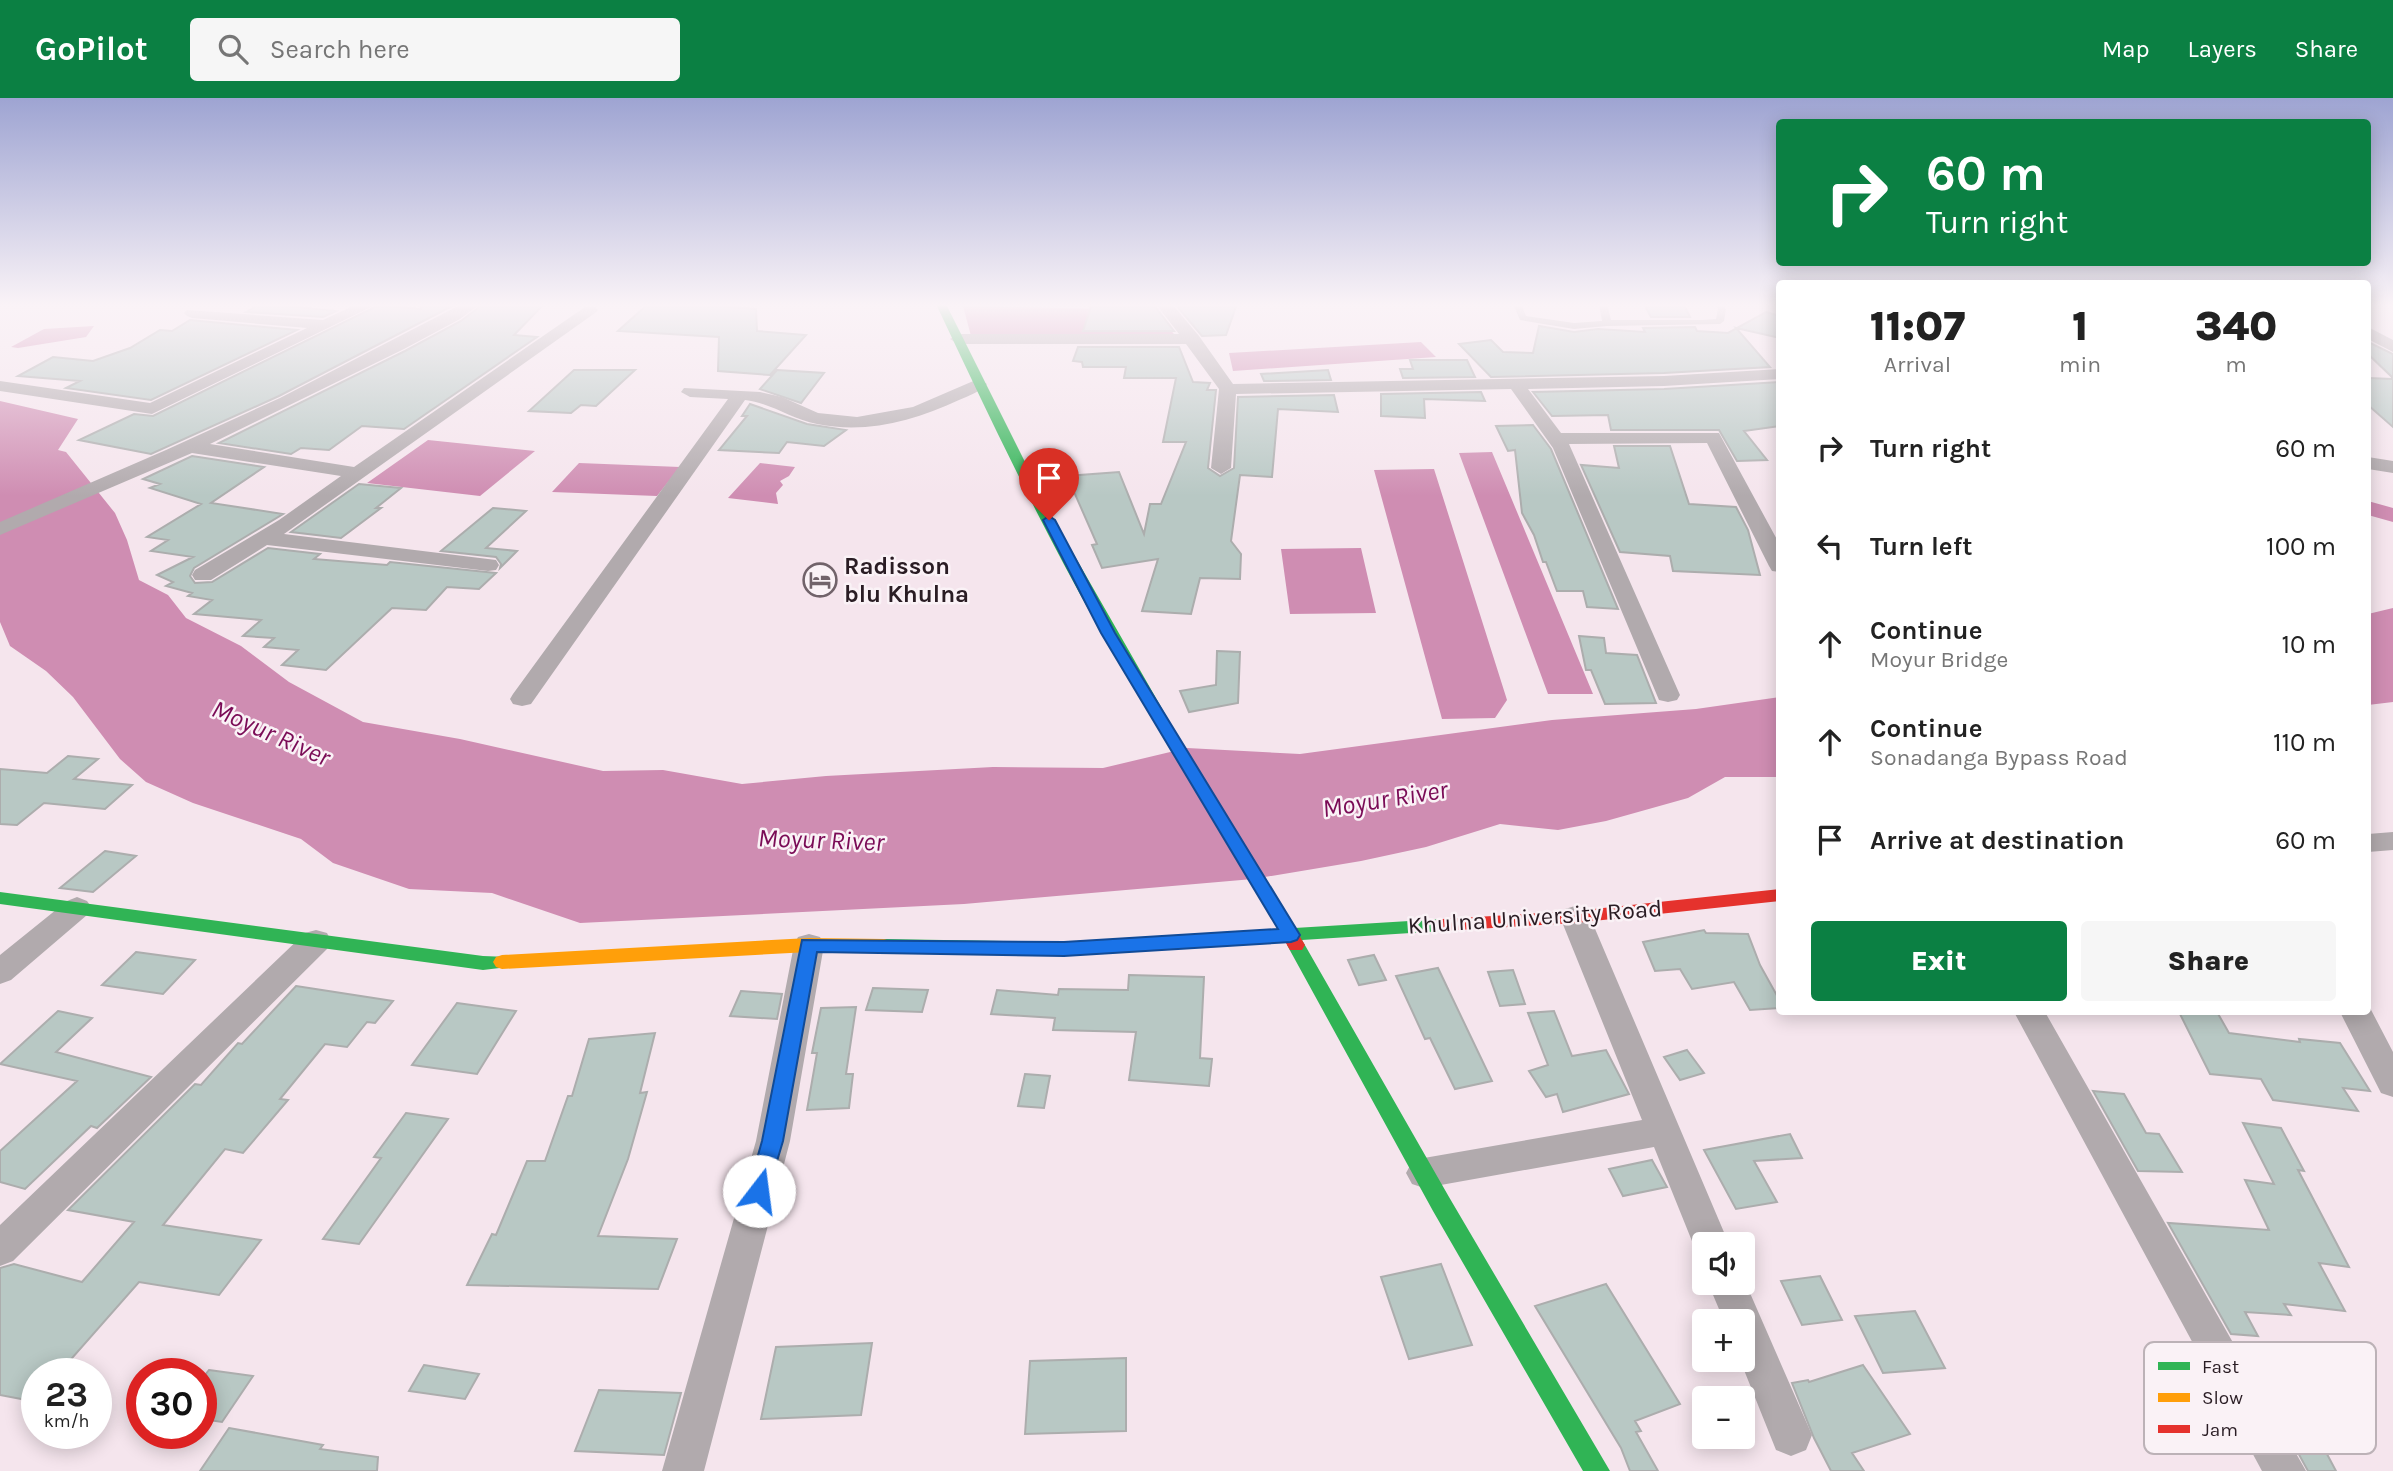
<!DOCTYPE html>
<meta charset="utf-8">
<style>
:root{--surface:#fff;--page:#f6f6f6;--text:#222;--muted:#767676;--accent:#0b8043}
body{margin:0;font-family:Karla,sans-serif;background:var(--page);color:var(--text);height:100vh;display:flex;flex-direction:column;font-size:26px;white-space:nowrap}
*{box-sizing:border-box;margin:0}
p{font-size:23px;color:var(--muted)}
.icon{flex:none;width:38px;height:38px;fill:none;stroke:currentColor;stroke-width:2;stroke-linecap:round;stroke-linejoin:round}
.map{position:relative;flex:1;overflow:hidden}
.panel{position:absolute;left:1776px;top:182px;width:595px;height:735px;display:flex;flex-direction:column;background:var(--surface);border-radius:7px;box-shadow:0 4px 18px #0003}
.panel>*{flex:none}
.banner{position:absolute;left:1776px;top:21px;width:595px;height:147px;border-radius:7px;box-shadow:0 4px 18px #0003;background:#0b8043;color:#fff;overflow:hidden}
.controls{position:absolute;left:1692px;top:1134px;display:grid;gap:14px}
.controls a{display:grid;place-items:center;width:63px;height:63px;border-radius:7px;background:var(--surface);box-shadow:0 4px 18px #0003;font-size:35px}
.speed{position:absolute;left:21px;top:1260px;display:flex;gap:14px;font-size:35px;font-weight:700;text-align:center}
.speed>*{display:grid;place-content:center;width:91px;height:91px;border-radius:50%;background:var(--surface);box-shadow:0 4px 18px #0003;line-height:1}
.speed small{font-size:18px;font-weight:400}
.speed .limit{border:10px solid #d22;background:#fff;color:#111}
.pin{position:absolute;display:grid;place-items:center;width:60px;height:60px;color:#fff;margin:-72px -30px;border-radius:50% 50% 50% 0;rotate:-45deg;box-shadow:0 0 7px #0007}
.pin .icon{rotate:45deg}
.me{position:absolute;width:77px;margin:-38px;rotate:15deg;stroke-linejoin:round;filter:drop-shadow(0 0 5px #0008)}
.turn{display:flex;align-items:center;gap:24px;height:147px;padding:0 35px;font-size:32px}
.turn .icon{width:91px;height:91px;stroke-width:2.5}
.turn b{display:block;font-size:49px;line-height:60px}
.eta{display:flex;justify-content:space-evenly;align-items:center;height:119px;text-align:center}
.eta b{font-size:42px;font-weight:800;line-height:49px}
.button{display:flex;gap:14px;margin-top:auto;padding:14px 35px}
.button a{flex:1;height:80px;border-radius:7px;background:var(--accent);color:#fff;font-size:28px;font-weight:800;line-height:80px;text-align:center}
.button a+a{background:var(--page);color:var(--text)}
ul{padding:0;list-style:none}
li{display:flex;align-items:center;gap:21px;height:98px;padding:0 35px}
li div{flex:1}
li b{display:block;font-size:26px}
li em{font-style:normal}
header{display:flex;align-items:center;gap:42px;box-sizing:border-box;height:98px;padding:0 35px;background:var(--accent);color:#fff}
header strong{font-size:33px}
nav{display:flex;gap:38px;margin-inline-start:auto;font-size:24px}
.search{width:490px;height:63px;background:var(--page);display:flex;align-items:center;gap:18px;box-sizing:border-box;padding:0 24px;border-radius:7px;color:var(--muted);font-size:26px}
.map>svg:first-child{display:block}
</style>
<header>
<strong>GoPilot</strong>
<div class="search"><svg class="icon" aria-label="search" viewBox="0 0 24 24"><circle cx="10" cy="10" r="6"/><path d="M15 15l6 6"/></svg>Search here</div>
<nav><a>Map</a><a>Layers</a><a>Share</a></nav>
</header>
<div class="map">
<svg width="2393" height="1373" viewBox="0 0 2393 1373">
<rect width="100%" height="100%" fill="#f5e5ed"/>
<path fill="#cf8db2" d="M963,208L1154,212L1178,241L971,238Z
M94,228L86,239L18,250L11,249L44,231Z
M1421,244L1436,259L1233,273L1229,255Z
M0,303L78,321L58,352L66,354L115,415L127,442L139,482L168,497L186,520L241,548L289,584L363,624L460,641L603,673L663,672L742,686L826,678L993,669L1103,670L1187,650L1300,656L1552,622L1696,611L1780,599V679H1725L1688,700L1606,723L1558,732L1500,726L1426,749L1361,763L1253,781L964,806L580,825L492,795L409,791L333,765L301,741L193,705L146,684L120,661L73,599L46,573L10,548L0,524Z
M428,342L535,353L480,398L367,385Z
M1492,354L1593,596H1548L1459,355Z
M579,365L680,369L657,398L552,394Z
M760,365L795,369L789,378L780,383L783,387L776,395L778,406L728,400Z
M1434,371L1507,602L1495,620L1442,621L1374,372Z
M1361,450L1376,515L1290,516L1281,451Z
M2393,510V604L2368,607V516Z"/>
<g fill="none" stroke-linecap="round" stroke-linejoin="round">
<path fill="#cf8db2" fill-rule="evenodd" d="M2368,403L2393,410V424L2368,417Z"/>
</g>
<path fill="#b8c8c4" stroke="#acadad" stroke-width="2" d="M260,206H269L336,213L323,219L246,214Z
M421,206H456L279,298L151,356L79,342L134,316L153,318L379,207L421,211Z
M483,206H544L514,237L537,239L404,331L362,328L329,352L301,350L291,356L219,345L405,253L461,223Z
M648,206H733L729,209L756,211L757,233L806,237L770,277L718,273L719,239L618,233Z
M1092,206H1153L1174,233H1083Z
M1175,206H1237L1226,237L1202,238Z
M1644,206L1684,207L1690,219H1651Z
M1766,214L1780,218V240L1736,230L1770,269L1664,275L1491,279L1459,246L1491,242L1503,254L1533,255L1539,228L1574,234L1598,231L1645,234L1643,230L1695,229L1697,233L1728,235Z
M190,222L297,232L151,302L66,290L80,283L18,278L53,259L93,263L130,250L160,232L172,233Z
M2368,244L2393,256V280L2368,256Z
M1078,249H1179L1193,284L1210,285L1207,292H1216L1208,370L1220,378L1234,370L1238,299L1334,297L1338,314L1278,311L1272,379L1240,377L1231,443L1241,456L1240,481L1200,480L1191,516L1142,513L1158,461L1102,470L1092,447L1097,446L1067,378L1119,374L1144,436L1150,406H1161L1186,344H1163L1176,280H1124L1126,269H1083L1082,264L1073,263Z
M1410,262H1467L1475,279L1403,280L1400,271H1413Z
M574,272H635L596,308L581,307L571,315L529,313Z
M777,272L824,275L801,305L760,291Z
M1328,272L1331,282L1264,283L1261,276Z
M2368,280L2393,281V329L2368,307Z
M1780,284V328L1744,333L1767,362L1737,363L1719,332H1611L1608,317L1552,318L1533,294L1664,291Z
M1481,294L1485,303L1424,301L1425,320L1381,318V296Z
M750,306L807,326L846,332L824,348L787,344L779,355L719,352L747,318H742Z
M1533,327L1551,351L1618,511L1587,509L1583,493H1557L1546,464H1543L1534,437L1522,415L1515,352L1508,353L1496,328Z
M1614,348H1670L1689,406L1736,409L1748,432L1760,477L1673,473L1670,458L1620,454L1581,367L1619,370Z
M192,358L264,369L211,405L283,416L194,470L190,478L195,485L212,484L268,450L320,456L314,461L387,467L390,464L496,475L479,491L447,489L426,512L392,510L326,572L282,567L298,552L264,549L274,540L243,538L261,522L194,516L212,502L188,498L192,495L166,488L173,484L157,477L193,459L151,453L168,442L147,439L201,406L150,390L160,386L143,381Z
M359,386L401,390L376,410H381L341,440L291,434Z
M493,410L526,413L486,450L517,453L500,470L501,466L496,459L441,453Z
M1579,538L1604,540L1606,555L1637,557L1656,605L1605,606L1591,572H1586Z
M1217,553L1240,554L1238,605L1189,614L1180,593L1216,587Z
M68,658L98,661L74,681L132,687L105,711L44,705L17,727L0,726V671L47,675Z
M105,753L136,758L93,794L60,790Z
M1704,832L1706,835L1748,836L1760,867L1780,903V910L1750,912L1734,884L1692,891L1680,871L1655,873L1643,844Z
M136,854L195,862L163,896L102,887Z
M1374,857L1386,882L1359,887L1348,862Z
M1438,870L1469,935L1492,983L1455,991L1430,940L1425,941L1396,878Z
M1513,872L1525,906L1500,908L1488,874Z
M1129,877L1204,879L1200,960L1212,961L1209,988L1129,982L1136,934L1053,932L1055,920L991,916L997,892L1058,897L1059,891L1128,892Z
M296,888L393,903L375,925L367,924L347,949L325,946L280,1001L288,1002L243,1055L225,1051L163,1127L261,1142L219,1197L139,1184L58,1276H37V1304L0,1297V1170L14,1166L82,1184L134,1124L68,1112L195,986L201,987L238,945L242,946Z
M873,890L928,892L922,914L866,912Z
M741,893L782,896L777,921L730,918Z
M457,905L516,913L477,976L412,967Z
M856,909L846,976H853L849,1010L807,1012L817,955H812L821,910Z
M58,913L92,920L56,954L151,979L97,1030L91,1028L25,1091L0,1084V1053L77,983L0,966Z
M1554,913L1572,958L1606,952L1629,996L1563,1014L1557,996L1546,999L1529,973L1548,967L1528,915Z
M2179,914H2217L2229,935L2300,944L2299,941L2340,945L2370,993L2343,990L2358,1013L2273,1002L2261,981L2210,976Z
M655,935L640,995L647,994L628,1061L598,1138L677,1141L658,1191L467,1187L492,1136L496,1137L527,1063H545L568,998H572L589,941Z
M1687,952L1704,975L1680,982L1664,959Z
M1025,976L1050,978L1044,1010L1018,1008Z
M2093,993L2124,996L2146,1035L2159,1036L2182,1074L2138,1073Z
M406,1015L448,1021L359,1146L323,1141L381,1060L374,1059Z
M2243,1025L2281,1030L2304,1073L2298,1072L2349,1169L2319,1165L2345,1213L2284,1206L2291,1217L2245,1214L2258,1238L2231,1236L2168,1125L2269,1132L2245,1082L2274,1086Z
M1790,1036L1802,1060L1754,1063L1777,1104L1736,1111L1704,1052Z
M1652,1062L1667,1089L1623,1098L1609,1071Z
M1441,1166L1472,1247L1409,1261L1381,1179Z
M1820,1178L1842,1222L1802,1227L1781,1183Z
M1606,1186L1680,1306L1635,1323L1641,1333L1636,1334L1658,1373H1630L1621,1350L1535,1208Z
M1915,1213L1945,1270L1883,1275L1855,1218Z
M872,1245L861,1317L761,1321L776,1249Z
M1126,1260V1333L1025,1336L1030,1263Z
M424,1267L479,1276L465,1301L409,1293Z
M1863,1267L1910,1336L1852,1355L1864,1373H1831L1814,1340L1792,1285L1808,1282L1809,1284Z
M209,1272L253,1278L222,1324L201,1321V1282Z
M599,1292L681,1295L664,1357L575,1353Z
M2273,1309L2303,1311L2336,1373H2308Z
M229,1330L323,1347L320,1351L378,1359L377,1373H200Z"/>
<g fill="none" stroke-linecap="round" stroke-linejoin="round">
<path fill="#b1aaad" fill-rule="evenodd" d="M1513,206H1521L1526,218L1574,225L1602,223L1599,206H1607L1611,222H1702L1716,221L1718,211L1714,206H1722L1726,211L1724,223L1720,226L1607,228L1574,231L1520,222Z"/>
<path fill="#b1aaad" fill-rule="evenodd" d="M357,206H377L152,316L0,293V283L150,305L307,230L192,220L187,218L184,215L187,212L323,222Z
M462,206H480L460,221L404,251L210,346L354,369L585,209H595L598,212L595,215L284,436L488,461L496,462L499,467L496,472L488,473L267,447L211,482H195L192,477L195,472L279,422L341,378L192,355L0,437V424L166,352L280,300Z
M1156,206H1172L1199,238L1233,286L1664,278L1780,271V281L1664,288L1528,291L1561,335H1719L1780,447V474L1772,473L1769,468L1707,345L1569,346L1680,597L1677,602L1668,604L1659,602L1553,350L1511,291L1236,296L1231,370L1221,376L1211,370L1219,291L1186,246H958L950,241L958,236H1179Z
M2368,229L2393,242V254L2368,241Z
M978,281L987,286C980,294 968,298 959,302C914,323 866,336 817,326C791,321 771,305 745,302L531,606L522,608L513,606L510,601L513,596L728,301L690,299L681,294L684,290L760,294L782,299L818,315L857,319L913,309Z
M2368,359L2393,363V375L2368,371Z
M2393,734V752L2368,754V736Z
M77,799L87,803L92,810L87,817L11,882L0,886V857L67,803Z
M1575,808L1585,811L1590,819L1729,1146H1704V1160L1698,1158L1654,1049L1424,1090L1412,1086L1406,1075L1412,1064L1424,1060L1642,1022L1560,819L1565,811Z
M316,832L327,835L331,843L327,851L13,1163L0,1168V1127L305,835Z
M809,836L820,839L824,847L790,1043L704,1373H662L756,1043L794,847L798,839Z
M2368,906L2393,954V999L2381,995L2340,914H2368Z
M2014,914H2045L2306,1373H2262Z
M1743,1179L1812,1337L1806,1352L1791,1358L1776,1352L1740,1262H1743V1223H1724L1708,1185H1743Z"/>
<path fill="#30b455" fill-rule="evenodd" d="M936,206H946L1053,420L1172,628L1170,631H1160C1073,497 1004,350 936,206Z
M0,794L483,858L508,859L511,864L508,869L483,872L0,806Z
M1442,821L1448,822L1451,827L1448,832L1442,833L1302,842L1449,1099L1610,1373H1583L1433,1113L1287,847L1289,843L1064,858L884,855L878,853L875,848L878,843L884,841L1064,844Z"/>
<path fill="#ff9f0a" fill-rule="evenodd" d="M809,840L884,841L890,843L893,848L890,853L884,855L809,854L502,871L496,869L493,864L496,859L502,857Z"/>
<path fill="#e5322d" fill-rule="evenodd" d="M1165,623L1172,628L1302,842L1305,847L1302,852H1290L1158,628Z
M1780,791V803L1575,825L1442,833L1436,832L1433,827L1436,822L1442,821L1575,813Z"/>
</g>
<linearGradient id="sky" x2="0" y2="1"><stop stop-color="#9ea4d2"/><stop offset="0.52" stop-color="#faf3f7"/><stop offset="1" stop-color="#faf3f7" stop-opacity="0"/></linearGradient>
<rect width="2393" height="398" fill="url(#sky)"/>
<path fill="#1a73e8" stroke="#114b97" stroke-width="2" d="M1049,418L1055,422L1115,535L1300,837L1297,842L1291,844L1064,858L817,854L783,1043L766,1100L759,1103L751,1100L748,1093L762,1043L802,842L1064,844L1278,831L1101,535L1043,422Z"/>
<defs>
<symbol id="hotel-ring" viewBox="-11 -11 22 22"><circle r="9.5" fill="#faf2f6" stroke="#71636a" stroke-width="1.5"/><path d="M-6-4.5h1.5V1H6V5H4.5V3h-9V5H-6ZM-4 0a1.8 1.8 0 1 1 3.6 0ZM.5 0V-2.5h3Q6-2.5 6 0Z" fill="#71636a"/></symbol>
</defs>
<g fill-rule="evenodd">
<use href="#hotel-ring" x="801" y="463" width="38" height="38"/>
</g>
<g text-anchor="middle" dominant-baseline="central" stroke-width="5" stroke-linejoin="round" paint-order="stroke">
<g font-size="24" font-weight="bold" fill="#2a1d24" stroke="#faf2f6" text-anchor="start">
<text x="844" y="468">Radisson<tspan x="844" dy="28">blu Khulna</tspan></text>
</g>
<g font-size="24" fill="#2a1d24" stroke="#faf2f6">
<text transform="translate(1535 819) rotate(-4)">Khulna University Road</text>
</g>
<g font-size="26" font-style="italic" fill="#7a0b56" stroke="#faf2f6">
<text transform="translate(271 635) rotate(24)">Moyur River</text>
<text transform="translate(1385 701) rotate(-9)">Moyur River</text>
<text transform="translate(821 742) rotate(2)">Moyur River</text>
</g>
</g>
<rect x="2144" y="1244" width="232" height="112" rx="10" fill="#faf2f6" stroke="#bcb2b7" stroke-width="2"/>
<rect x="2158" y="1264" width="32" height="8" fill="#30b455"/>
<rect x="2158" y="1295" width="32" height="9" fill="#ff9f0a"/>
<rect x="2158" y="1327" width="32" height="8" fill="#e5322d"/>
<g font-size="19" fill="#2a1d24">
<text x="2202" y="1275">Fast</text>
<text x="2202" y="1306">Slow</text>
<text x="2202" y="1338">Jam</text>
</g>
</svg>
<div class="controls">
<a><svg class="icon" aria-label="sound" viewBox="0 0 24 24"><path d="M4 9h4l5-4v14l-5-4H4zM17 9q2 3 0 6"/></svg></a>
<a>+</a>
<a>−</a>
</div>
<div class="speed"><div>23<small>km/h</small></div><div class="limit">30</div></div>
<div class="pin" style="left:1049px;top:422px;background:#d93025"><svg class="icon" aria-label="arrive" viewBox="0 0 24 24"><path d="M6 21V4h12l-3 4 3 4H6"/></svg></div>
<svg class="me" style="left:759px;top:1093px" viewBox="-20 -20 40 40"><circle r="19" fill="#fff"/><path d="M0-13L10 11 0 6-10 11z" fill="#1a73e8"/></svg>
<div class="banner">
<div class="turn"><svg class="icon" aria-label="right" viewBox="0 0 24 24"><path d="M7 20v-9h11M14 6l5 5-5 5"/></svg><div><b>60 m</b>Turn right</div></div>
</div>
<section class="panel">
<div class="eta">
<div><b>11:07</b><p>Arrival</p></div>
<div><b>1</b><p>min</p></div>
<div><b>340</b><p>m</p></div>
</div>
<ul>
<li><svg class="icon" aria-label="right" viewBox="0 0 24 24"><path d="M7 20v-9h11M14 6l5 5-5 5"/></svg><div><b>Turn right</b></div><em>60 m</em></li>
<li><svg class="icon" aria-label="left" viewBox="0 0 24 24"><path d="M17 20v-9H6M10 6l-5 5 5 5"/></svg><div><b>Turn left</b></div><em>100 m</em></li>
<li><svg class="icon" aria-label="ahead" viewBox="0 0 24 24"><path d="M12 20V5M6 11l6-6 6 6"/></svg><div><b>Continue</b><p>Moyur Bridge</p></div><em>10 m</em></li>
<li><svg class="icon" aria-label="ahead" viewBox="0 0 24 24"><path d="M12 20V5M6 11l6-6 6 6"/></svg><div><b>Continue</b><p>Sonadanga Bypass Road</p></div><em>110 m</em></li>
<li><svg class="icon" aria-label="arrive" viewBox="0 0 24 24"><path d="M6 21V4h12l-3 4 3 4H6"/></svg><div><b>Arrive at destination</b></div><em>60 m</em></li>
</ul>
<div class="button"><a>Exit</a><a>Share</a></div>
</section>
</div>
